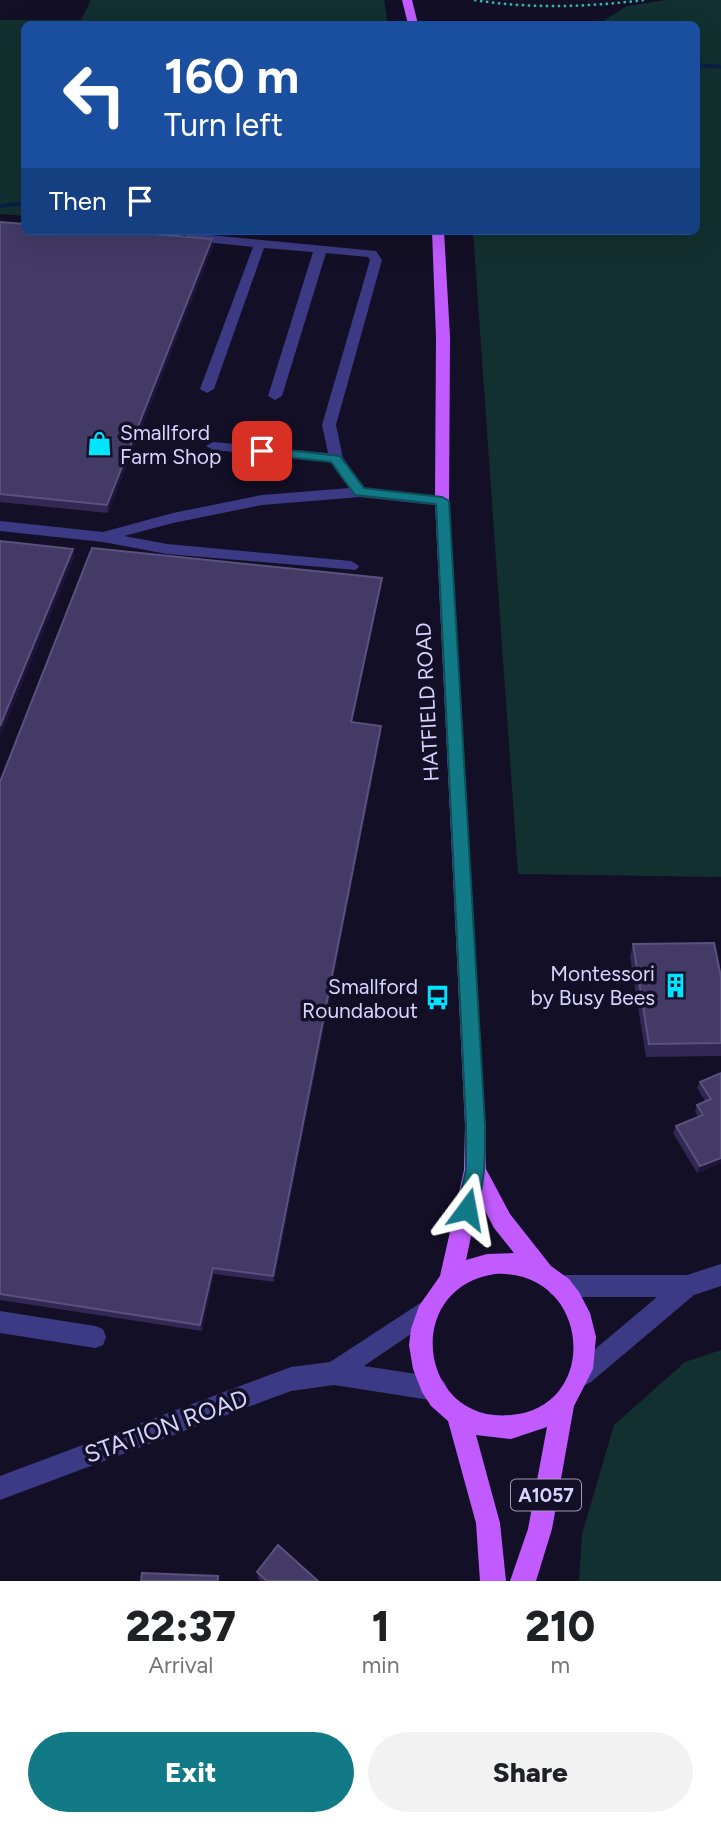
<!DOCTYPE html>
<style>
:root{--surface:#fff;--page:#f2f2f2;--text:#202124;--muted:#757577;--accent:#127987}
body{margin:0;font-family:Figtree,sans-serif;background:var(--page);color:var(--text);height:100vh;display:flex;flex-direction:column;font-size:26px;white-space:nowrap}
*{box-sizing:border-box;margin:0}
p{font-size:23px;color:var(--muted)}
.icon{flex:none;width:38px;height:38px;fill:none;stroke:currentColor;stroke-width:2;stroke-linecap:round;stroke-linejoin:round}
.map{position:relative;height:1581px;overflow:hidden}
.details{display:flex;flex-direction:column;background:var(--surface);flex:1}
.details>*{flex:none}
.top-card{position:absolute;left:21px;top:21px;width:679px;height:214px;border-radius:10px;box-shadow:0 7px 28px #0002;background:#1a4fa0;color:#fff;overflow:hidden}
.pin{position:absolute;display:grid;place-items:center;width:60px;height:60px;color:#fff;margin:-30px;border-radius:14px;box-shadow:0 4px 10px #0006}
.me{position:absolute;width:77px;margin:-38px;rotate:13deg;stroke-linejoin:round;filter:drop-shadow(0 0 5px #0008)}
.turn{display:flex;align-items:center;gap:24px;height:147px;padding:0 28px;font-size:32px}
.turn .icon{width:91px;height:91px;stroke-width:2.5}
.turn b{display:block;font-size:49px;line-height:60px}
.then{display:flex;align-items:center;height:66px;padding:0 28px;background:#0003;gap:14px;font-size:26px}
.eta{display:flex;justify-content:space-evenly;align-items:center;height:119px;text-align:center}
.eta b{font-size:42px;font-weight:800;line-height:49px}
.cta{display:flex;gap:14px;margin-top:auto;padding:14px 28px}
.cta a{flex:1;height:80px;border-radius:42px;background:var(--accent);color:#fff;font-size:28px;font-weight:800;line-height:80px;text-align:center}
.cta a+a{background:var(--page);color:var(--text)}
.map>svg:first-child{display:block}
</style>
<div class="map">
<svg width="721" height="1581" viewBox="0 0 721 1581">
<rect width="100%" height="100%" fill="#130f26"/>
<path fill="#12302f" d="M91,0H384L388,24H24V216L0,214V20H81Z
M666,0H721V877L518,874L473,231H696V24H598L627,6Z
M721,1350V1581H579L582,1534L614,1425L685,1362Z"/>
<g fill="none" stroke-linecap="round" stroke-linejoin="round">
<path fill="#0a1f44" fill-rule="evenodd" d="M696,63L721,65V69L696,67Z
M24,201V205L0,208V204Z"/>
<path stroke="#2fb8b0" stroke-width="2.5" stroke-dasharray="2.5 3.5" stroke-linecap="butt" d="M474,0C531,9 587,7 644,0"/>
<path fill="#3d3a85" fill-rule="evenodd" d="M190,233L376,251L382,260L336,425L343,458L365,488L442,496L449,501L442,506L360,497L262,505L173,523L124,536L167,544L351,561L359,566L356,570L167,554L103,542L0,531V521L103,532L173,513L262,495L350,488L332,462L213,450L206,446L213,442L328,453L322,425L370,260L368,257L326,253L282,396L275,400L268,396L313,252L264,248L214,389L207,393L200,389L253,247L186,240V234Z
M0,1311L95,1326L103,1329L106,1337L103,1345L95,1348L0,1333Z"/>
<path fill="#3d3a85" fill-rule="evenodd" d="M721,1264V1286L694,1295L591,1382L583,1386L575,1382L571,1374L575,1366L657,1297H558L550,1294L547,1286L550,1278L558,1275H687Z
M425,1300L433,1303L436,1311L433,1319L364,1366L436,1377L444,1381L448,1389L444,1397L436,1401L334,1385L291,1391L0,1500V1476L291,1367L330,1362Z"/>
<path fill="#c25bff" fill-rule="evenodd" d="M402,0H412L418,24H408Z
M432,231H444L450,337L449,501L485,1125L486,1169L510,1214L551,1266L569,1279L579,1292L590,1313L596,1337L593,1369L574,1406L552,1529L536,1581H510L528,1529L547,1427L511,1439L476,1435L500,1523L506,1581H480L476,1523L448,1421L431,1406L422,1392L413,1369L409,1345L411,1329L419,1306L440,1276L464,1170L465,1125L435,501L436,337ZM479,1199L494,1228L514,1253L487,1254L466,1260ZM495,1274C591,1269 602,1407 511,1415C419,1424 401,1288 495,1274Z"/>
</g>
<path fill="#312854" d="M0,222L212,239L213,246L108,513L0,502Z
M382,578L381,586L352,722L381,726V733L274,1282L214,1274L202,1331L0,1300V782Z
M633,944L721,977V1056L646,1057L630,957Z
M721,1073V1163L697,1173L673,1133L676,1126L698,1117L695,1111L697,1105L705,1101L697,1088L700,1082Z
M257,1572L318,1581H260L259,1580Z"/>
<path fill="#1d163a" d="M212,239L213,246L108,513L107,505Z
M73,549L75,556L0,738V726Z
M382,578L381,586L351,730V722Z
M381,726V733L274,1282L273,1276Z
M721,1158V1163L697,1173L700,1166Z
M213,1268L214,1274L202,1331L200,1325Z"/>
<path fill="#433a66" stroke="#5a527e" stroke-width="2" d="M0,222L24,224V231H117L212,239L107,505L0,494Z
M0,541L73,549L0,726Z
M92,548L382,578L351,722L381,726L273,1276L213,1268L200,1325L0,1294V782Z
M714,943L721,977V1043L649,1044L633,944Z
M721,1073V1158L700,1166L676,1126L703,1115L697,1105L711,1099L700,1082Z
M278,1545L318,1581H267L257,1572Z
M142,1573L218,1576V1581H141Z"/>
<path fill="#127987" stroke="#0c4f58" stroke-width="2" d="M262,447L340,456L364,488L442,497L449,501L485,1125C485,1156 486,1187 473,1216L467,1218L460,1216L457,1209L466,1170V1125L436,504L355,495L331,462L258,454V448Z"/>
<defs>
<symbol id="shop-bare" viewBox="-9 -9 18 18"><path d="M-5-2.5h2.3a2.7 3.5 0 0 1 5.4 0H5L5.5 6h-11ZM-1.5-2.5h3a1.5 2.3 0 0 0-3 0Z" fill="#00e5ff" stroke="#130f26" stroke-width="2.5" paint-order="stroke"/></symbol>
<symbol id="building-bare" viewBox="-9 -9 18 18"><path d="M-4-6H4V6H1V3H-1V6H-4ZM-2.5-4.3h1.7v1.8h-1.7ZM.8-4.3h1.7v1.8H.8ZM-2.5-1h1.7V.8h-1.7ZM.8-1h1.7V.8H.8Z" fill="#00e5ff" stroke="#130f26" stroke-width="2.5" paint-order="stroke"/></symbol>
<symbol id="bus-bare" viewBox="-9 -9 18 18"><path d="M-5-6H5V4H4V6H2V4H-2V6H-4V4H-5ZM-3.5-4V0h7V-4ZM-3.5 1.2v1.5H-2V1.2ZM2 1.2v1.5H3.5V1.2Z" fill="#00e5ff" stroke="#130f26" stroke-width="2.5" paint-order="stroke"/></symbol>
</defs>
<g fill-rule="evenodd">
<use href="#shop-bare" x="82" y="426" width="35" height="35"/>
<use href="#building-bare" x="658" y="968" width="35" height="35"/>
<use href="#bus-bare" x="420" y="980" width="35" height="35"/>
</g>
<g text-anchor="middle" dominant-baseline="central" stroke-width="7" stroke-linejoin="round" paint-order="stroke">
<rect fill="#130f26" stroke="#9e99be" stroke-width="2" x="511" y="1479.5" width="70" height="31" rx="5"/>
<g font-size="19" font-weight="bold" fill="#d9d4ff">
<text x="546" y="1495">A1057</text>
</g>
<g font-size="21" fill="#d9d4ff" stroke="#130f26" text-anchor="end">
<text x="120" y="432" text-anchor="start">Smallford<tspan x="120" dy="24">Farm Shop</tspan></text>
<text x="655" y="973">Montessori<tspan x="655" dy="24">by Busy Bees</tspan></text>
<text x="418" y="986">Smallford<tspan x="418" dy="24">Roundabout</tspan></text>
</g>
<g font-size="21" fill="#d9d4ff" stroke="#130f26">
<text transform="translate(427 702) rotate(-93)">HATFIELD ROAD</text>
</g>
<g font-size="24" fill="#d9d4ff" stroke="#130f26">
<text transform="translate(166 1426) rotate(-20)">STATION ROAD</text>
</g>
</g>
</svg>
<div class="pin" style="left:262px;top:451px;background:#d93025"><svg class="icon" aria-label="arrive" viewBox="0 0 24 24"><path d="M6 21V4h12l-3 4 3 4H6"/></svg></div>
<svg class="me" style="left:467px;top:1209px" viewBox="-20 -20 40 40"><path d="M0-17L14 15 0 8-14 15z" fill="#127987" stroke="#fff" stroke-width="4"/></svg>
<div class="top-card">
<div class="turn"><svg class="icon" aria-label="left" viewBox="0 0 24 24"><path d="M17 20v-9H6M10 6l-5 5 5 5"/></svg><div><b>160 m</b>Turn left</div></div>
<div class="then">Then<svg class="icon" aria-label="arrive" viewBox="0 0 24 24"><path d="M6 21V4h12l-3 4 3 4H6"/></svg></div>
</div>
</div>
<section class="details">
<div class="eta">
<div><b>22:37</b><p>Arrival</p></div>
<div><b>1</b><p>min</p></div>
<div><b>210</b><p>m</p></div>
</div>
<div class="cta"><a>Exit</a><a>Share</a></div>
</section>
